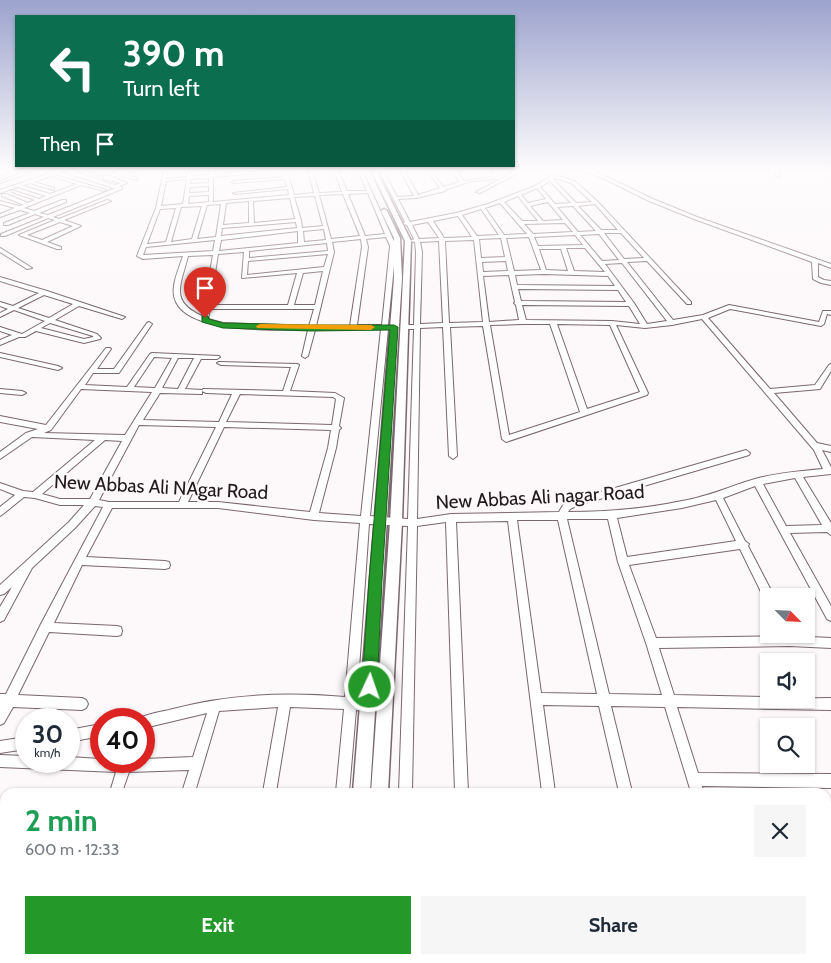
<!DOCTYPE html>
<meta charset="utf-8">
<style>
:root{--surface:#fff;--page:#f6f6f7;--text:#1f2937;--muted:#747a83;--accent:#249929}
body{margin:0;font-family:Cabin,sans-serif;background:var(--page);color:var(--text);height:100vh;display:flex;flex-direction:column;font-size:19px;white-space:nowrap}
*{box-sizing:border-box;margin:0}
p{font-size:16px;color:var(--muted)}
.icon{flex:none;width:28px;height:28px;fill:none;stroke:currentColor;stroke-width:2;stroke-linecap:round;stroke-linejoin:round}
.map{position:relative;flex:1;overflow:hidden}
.panel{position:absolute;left:0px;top:788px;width:831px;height:176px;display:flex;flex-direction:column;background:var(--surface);border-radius:15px 15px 0 0;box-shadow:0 1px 4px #0004}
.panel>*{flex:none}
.hud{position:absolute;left:15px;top:15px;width:500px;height:152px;border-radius:0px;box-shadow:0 1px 4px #0004;background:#0b6e4f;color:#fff;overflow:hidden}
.needle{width:32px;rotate:114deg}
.buttons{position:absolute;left:760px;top:588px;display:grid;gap:10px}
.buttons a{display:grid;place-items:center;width:55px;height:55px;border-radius:0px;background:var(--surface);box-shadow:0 1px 4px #0004;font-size:25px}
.speed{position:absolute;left:15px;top:708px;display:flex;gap:10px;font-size:25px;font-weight:700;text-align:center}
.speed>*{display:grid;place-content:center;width:65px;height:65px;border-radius:50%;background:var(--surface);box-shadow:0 1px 4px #0004;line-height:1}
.speed small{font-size:12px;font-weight:400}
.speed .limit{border:8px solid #d22;background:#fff;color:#111}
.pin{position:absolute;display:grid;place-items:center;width:42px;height:42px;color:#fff;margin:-51px -21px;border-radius:50% 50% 50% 0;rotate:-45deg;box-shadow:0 0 5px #0007}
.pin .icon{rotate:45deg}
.me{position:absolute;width:55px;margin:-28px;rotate:3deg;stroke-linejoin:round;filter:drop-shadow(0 0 4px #0008)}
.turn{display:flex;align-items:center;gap:18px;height:105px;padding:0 25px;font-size:22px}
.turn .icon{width:65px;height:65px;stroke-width:2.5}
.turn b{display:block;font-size:35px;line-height:42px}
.then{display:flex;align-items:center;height:48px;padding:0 25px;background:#0003;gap:10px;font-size:19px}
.round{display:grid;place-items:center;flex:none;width:52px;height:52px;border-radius:0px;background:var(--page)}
.head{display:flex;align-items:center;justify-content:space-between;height:85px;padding:0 25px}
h1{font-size:30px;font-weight:800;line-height:38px;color:#1e9e55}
.button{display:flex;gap:10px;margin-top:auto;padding:10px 25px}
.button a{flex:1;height:58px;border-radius:0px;background:var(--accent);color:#fff;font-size:20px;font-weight:800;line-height:58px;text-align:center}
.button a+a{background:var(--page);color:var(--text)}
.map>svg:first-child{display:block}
</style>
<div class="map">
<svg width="831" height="963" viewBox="0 0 831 963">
<rect width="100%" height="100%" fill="#fdf8fa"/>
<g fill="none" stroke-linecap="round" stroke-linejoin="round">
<defs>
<path id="minor" d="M5,170H12L0,175V172Z
M30,170H38L0,183V181Z
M59,170H68L115,185L121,183L104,179V177L122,170H129L121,174C128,176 136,170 144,170L129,176L138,178L136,180L117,175L112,177L127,183L119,186L122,187V189L53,217L59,219L107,200L111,201L64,220L81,226L47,242L61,247V249H57L19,235L55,220L48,218L5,236H1V234L44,217L35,214L8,225H4V223L30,213L20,210L0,217V214L15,208L0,204V201L19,206L24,205L2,196V194H6L28,203L35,200L12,192V190L39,199L46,196L18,187L0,193V190ZM63,172L111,187V188H116L48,215L39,213L66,202V200H62L34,211L24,208L81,185L104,191L106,190L55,175ZM51,176L77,184L50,194L23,186L30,183L54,190V188L34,182ZM60,222L73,226L42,240L27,235Z
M82,170H90L101,175L99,176Z
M164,170H168L166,179L187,177L188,170H192L191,176L209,175V170H213V175L263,170H287L294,195L314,193L308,170H312L319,193L342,192L334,170H338L347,191H367L358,170H362L396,246L388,325L394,327L388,329L370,516L408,519L414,329H405L402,327L405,325H414L416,252L415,242L410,241L414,239L407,225L403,224L405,222L379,170H383L397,197L414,196L400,170H417L405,172L418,195L440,188L427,170H431L443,187L460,182L450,170H455L464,181L491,177L496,170H501L494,179L471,181L445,190V191L417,198L398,199L410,222L456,213L488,204L535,186L560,170H566L557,176L575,181L598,202L691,302V304H687L647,261L627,262L673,320L703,315L729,305L819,322L823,311H831V315L827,314L824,324L821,326L730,309L708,318L770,389L815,385L829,365L831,364V371L820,389L774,393L817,443L831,446V452L822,450L831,467V474L803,477L831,523V535L827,532L790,533L831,606V621L827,619L755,486L723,498L745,541L749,544L748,546L774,596H769V601L765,600L740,549L629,565L656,638L790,636L831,638V648L790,646L659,648L674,695L769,697V699L831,698V710L677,707L698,773L831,774V788L702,786L703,792H691L665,707L611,706L632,792H619L599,706L543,705L555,792H542L508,521L456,522L468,792H455L446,522L417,526L412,792H399L408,526L369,524L357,698L373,701L375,705L373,709L369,711L356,710L349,792H336L344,709L290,707L276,792H263L278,707L219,711L195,792H182L189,770L129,772L122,792H110L116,772L0,767V755L26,756V761H69V757L101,759V761H144V759L193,757L207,713L144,728V719H139L140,718C150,713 162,712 173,709C229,694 287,692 345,697L360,523L314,520L218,508H112L86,557L165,561L169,562L170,565L169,568L165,569L82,565L54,623L117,626L121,627L122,631L121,635L117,636L49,632L18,695L82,698L86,700L88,704L86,708L82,710L13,707L4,723L0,725V694H6L41,624L103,507L95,506L75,528L32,568L4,620L0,622V607L12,587L4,594L0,595V585L69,522L84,505H60L35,498L24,497L3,514L0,516V507L15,495L0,489V483L23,491L33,492L95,440L32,437L0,459V452L26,433L38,429L0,422V416L46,425L106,348H110L111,349L97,369H114L147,323L149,322L152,324L119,373H93L85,385L127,387L150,354L152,353L219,356L220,357L217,359H201L185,389L202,390V394L160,393L143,420L219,422L232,394L206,393L202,391L203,389L283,391L291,367L221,365L217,363L219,362L297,364L299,365L290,391L335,393L344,398L339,426L341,428L339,430L336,448L319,513L361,516L381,329L315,330L308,356L305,358L302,356L308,330C277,329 191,334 176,302C169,289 179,269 183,256L143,259L137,256L156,208ZM283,171L284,177L234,181L232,182L234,183L285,179L287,187L233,193L235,194L288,189L289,195L213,202V177ZM209,178V183L190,184L191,179ZM555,178L571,183L592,202L576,203L553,179ZM187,179L183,204L161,206L166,181ZM550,181L571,203L555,204L540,187ZM209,186V192L189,193L190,187ZM537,188L546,199L528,203L521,195ZM368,193L385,234L365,236L348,194ZM343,194L360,236L331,239L319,195ZM209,195V202L188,204L189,196ZM315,196L323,226L302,228L301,220L294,197ZM518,196L538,221H522L504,202ZM290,198L295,219L254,223L253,201ZM249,201V223L223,225L226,203ZM548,202L563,220L543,221L530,206ZM500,203L527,234L504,235L485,208ZM221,204L216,237L197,239L207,205ZM595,204L618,230H601L578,206ZM202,206L192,239L171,242L181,207ZM573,206L596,231L578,232L557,207ZM176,208L166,242L147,244L160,209ZM481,209L499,235L477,236L462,215ZM458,216L472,237L444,238L433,221ZM296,222L297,228L221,236L222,228ZM428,222L439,238L419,239L412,225ZM565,223L573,232L533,234L524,224ZM324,229L326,240L304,242L303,231ZM298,231V243L219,251L221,240ZM604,233H621L644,258L624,259ZM599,234L619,260L602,261L580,235ZM575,235L583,245L538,246L534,237ZM386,237L390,246L382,325H357L368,247L366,239ZM529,237L541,270L514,271L506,238ZM501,238L505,257L481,258L479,239ZM361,239L362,247L350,326H316L334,252L332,242ZM215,240L213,251L143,255L146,247ZM474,240L483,322L449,323L445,241ZM439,241L443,323L420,324L422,252L420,242ZM327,243L328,251L249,258V251ZM566,248H585L605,272L574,271ZM539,249H561L568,271L546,270ZM244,252L242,278L297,273L288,305H210L218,254ZM328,254L324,267L247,275L248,261ZM213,255L202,316C169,301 181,285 188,256ZM506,261L508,271L483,272L482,262ZM622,263L667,321L647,324L634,303L605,264ZM323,271L315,305H294L303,273ZM544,274L608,276L615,286L517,285L515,275ZM509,275L515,302L514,303L516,305L519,320L489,322L483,276ZM518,289L618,290L626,302L521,301ZM522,305L629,306L640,324L612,321L526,320ZM210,309H314L309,326L223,323L208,319ZM702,319L814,450L823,469C800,471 777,473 755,479C731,486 707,497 682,501C645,509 606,512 568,512L570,509L576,506L749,455L750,453L746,450L570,501L563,505L559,512L451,514L417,519L420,328L443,327L449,456L453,459L457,456L450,327L483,326L502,439L506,442L647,395L648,393L616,325L645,328L672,325ZM523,324H550L580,412L509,435L490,325ZM557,324L610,325L640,392L587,409ZM154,357L172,358L155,388L134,387ZM178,358H194L178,389L162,388ZM81,389L152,392L125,435L44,433L51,430ZM240,394L333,397L336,399L332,425L226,422ZM139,425L216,427L179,502H109L99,500ZM224,427L331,430L328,448L310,512L218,502H188ZM105,440L122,441L90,499H60L42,494ZM795,478L822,525L786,526L763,484ZM716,500L736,541L627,557L617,518L682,508ZM567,519H608L618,562L646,643L662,695L609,694ZM517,520H558L597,694L541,693Z
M513,170H517L518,173L480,193L476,192L514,172Z
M579,170H588L601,174L653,199L697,217L831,264V268L818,263V277L824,280L831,281V285L821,283L813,279L812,262L694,219L649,201L607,180Z
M776,170H780V177L776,176Z
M0,248L2,249L32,268L27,269L0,252Z
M0,277L47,291L125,317L122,319L79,306L55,320L97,334L101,338L100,339L84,343L36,331L25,337H19L0,345V340L12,335L0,331V327L22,334L45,321L14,310L0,317V313L8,309L0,306V302L13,306L39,293L0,281ZM44,295L73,304L49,318L18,308ZM50,323L93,336V337L84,339L41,328Z
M0,353L58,366L62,368L58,370L0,357Z
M0,389L22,391L26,393L22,395L0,393Z
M101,724V736L69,742V730Z
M26,737V749L0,753V741Z
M0,873H5V887H0Z
M826,883H831V897H826Z
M54,959H70L68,963H52Z
M135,959H151L150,963H134Z
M234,959H250L249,963H233Z
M319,959H335V963H319Z
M395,959H411V963H395Z
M461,959H477V963H461Z
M563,959H579L580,963H564Z
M653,959H669L670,963H654Z
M733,959H749L750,963H734Z"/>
<path id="tertiary" d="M371,170H376L411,241L402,522L388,792H371L390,522L405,241Z
M384,209L387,211L400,238L402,278L370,792H353L394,278V238L381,211Z
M336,959H356V963H336Z
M360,959H380L379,963H359Z"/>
</defs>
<use href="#minor" stroke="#7b676f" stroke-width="2"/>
<use href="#tertiary" stroke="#7b676f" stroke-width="3"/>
<use href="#minor" fill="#fff" fill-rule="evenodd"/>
<use href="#tertiary" fill="#fff" fill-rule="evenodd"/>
</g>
<linearGradient id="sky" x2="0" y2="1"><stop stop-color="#9ca3cd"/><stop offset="0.56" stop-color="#fefcfd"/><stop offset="1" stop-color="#fefcfd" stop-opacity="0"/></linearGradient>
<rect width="831" height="305" fill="url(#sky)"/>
<path fill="#249929" stroke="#17631b" d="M202,316H208L209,319L223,323L311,325H394L398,327L382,580L377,687L375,692L370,695L364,692L362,687L369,580L390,330L311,331L223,328L202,322Z"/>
<path fill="#f59e0b" d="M260,324L371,325L375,327L371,330L257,328L256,326Z"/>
<g text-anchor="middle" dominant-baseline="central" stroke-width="5" stroke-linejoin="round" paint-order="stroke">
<g font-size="19" fill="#21191c" stroke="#fdf8fa">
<text transform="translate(161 487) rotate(3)">New Abbas Ali NAgar Road</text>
<text transform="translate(540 497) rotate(-3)">New Abbas Ali nagar Road</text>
</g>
</g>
</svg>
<div class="buttons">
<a><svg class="needle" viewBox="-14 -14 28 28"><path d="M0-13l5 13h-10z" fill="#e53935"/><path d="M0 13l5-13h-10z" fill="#747a83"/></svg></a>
<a><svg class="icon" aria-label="sound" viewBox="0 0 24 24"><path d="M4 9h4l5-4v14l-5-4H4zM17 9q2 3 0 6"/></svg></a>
<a><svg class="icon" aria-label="search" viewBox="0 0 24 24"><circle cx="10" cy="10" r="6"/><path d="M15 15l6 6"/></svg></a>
</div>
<div class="speed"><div>30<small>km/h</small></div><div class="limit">40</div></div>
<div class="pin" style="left:205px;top:318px;background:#d93025"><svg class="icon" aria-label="arrive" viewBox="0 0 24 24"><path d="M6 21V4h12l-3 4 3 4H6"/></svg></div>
<svg class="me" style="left:370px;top:687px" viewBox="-20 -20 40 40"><circle r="17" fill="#249929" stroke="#fff" stroke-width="3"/><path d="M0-11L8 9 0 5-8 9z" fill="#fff"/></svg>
<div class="hud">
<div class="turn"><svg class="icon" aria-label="left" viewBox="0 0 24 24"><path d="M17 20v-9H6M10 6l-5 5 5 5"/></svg><div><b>390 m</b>Turn left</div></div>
<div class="then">Then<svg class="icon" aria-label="arrive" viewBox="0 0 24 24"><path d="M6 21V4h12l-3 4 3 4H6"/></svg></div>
</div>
<section class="panel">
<div class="head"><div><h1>2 min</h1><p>600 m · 12:33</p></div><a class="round"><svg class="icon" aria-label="close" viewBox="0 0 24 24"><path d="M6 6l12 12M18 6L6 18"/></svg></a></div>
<div class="button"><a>Exit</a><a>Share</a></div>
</section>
</div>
